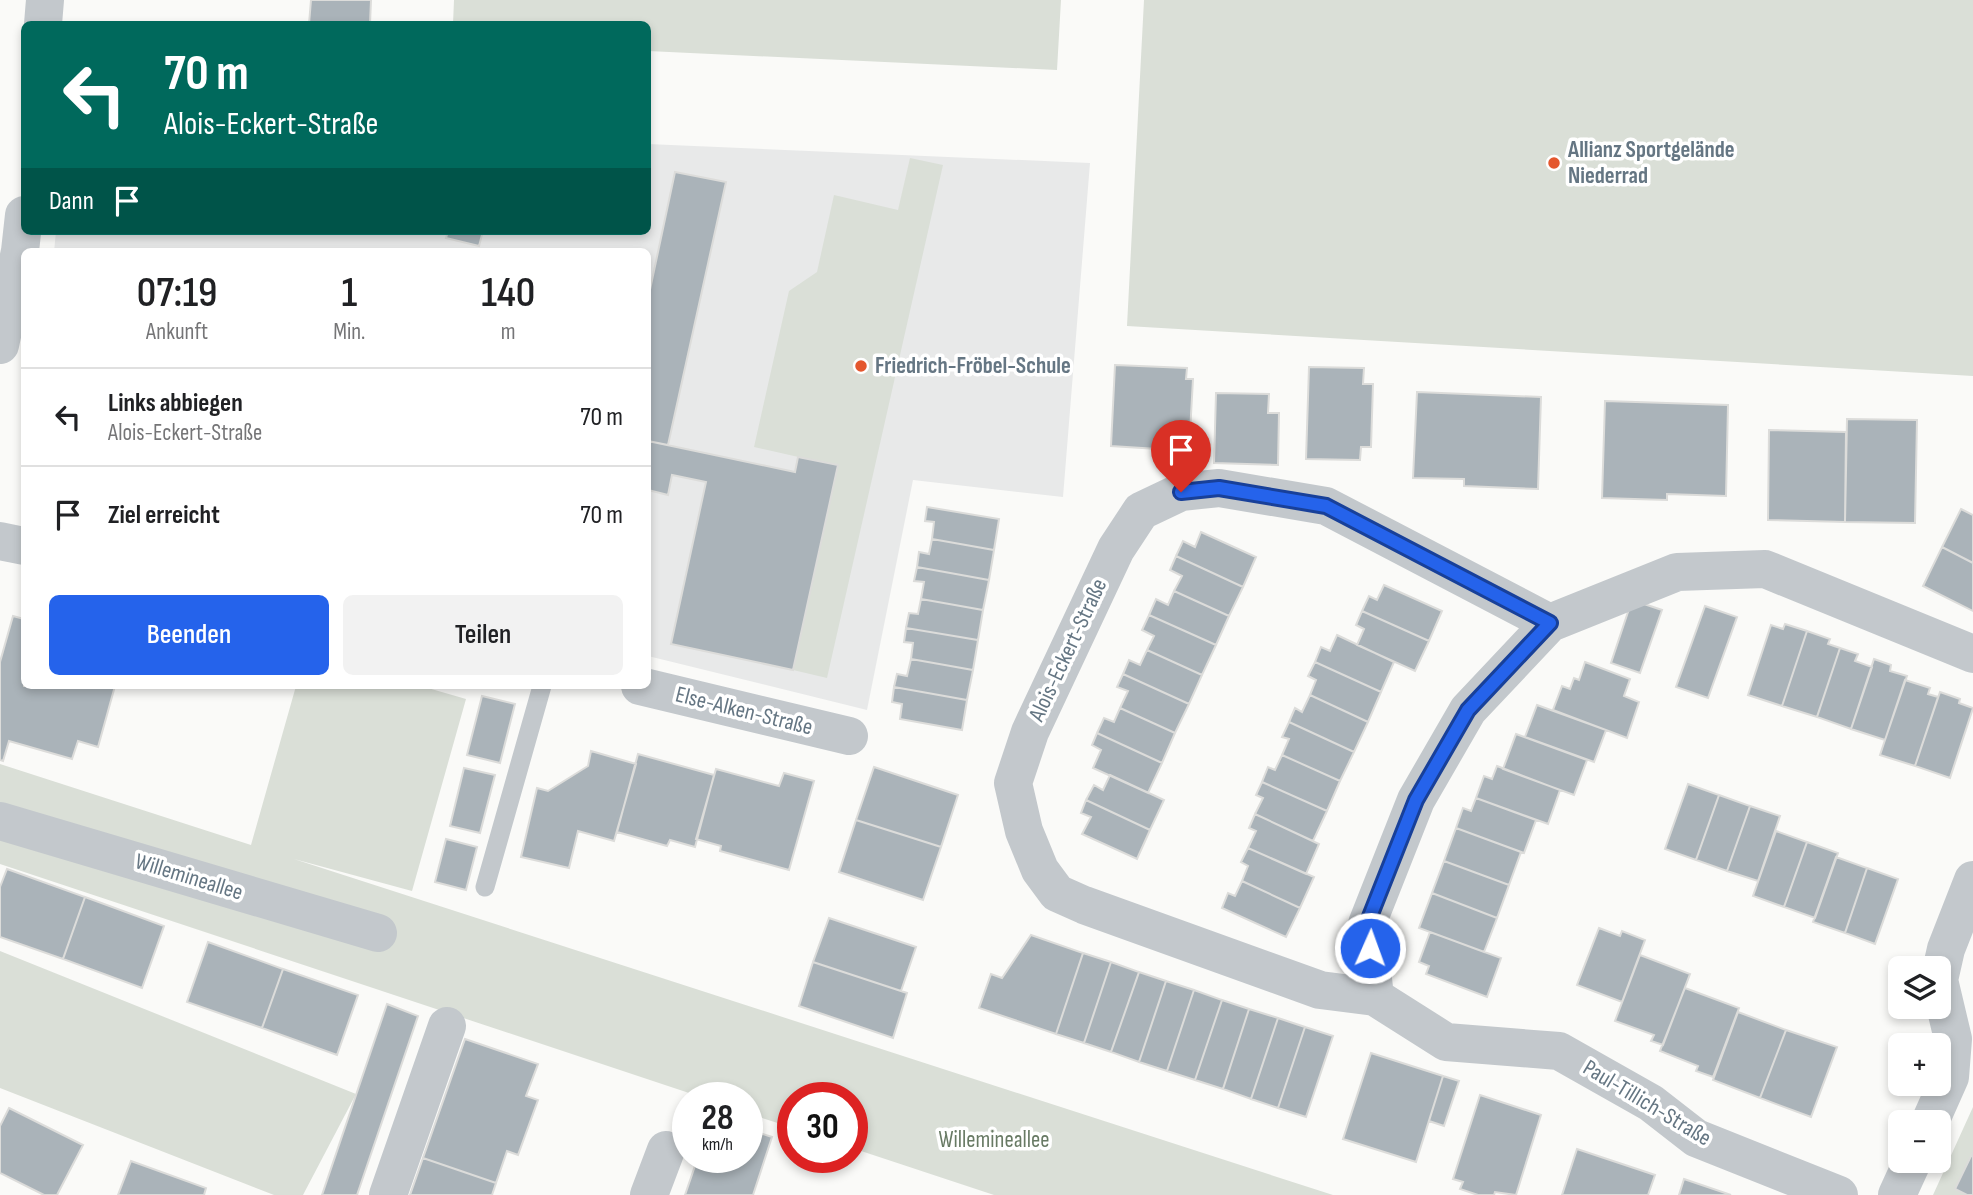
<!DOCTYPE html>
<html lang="de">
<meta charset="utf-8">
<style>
:root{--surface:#fff;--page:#f2f2f2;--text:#202124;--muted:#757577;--line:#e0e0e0;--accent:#2563eb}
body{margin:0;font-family:"Sofia Sans Condensed",sans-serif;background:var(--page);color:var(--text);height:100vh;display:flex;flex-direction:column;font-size:26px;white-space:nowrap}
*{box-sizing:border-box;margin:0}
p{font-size:23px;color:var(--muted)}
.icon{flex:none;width:38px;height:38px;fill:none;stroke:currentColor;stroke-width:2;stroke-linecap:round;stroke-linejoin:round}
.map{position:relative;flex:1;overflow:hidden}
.panel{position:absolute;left:21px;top:248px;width:630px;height:441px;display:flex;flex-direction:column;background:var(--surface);border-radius:10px;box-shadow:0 4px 10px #0003}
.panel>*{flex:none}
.guide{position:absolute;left:21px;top:21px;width:630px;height:214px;border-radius:10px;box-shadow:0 4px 10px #0003;background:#00695c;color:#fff;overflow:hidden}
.controls{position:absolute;left:1888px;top:956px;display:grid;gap:14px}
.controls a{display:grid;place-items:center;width:63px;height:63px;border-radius:10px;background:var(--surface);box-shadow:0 4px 10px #0003;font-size:35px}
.speed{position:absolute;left:672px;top:1082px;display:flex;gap:14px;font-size:35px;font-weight:700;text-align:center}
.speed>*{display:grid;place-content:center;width:91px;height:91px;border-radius:50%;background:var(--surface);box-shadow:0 4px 10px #0003;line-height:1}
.speed small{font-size:18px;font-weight:400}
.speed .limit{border:10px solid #d22;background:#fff;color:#111}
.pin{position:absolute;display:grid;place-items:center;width:60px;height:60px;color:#fff;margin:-72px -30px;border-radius:50% 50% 50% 0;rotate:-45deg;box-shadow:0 0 7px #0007}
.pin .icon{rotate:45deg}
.me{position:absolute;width:77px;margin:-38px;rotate:2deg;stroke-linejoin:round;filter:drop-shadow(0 0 5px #0008)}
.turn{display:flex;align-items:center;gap:24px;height:147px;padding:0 28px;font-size:32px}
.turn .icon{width:91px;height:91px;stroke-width:2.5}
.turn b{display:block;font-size:49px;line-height:60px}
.then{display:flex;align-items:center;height:66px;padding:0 28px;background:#0003;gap:14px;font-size:26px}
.eta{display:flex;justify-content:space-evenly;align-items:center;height:119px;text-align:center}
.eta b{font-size:42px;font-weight:600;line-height:49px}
.cta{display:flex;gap:14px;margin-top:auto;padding:14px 28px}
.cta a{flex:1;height:80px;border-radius:10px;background:var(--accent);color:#fff;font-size:28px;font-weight:600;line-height:80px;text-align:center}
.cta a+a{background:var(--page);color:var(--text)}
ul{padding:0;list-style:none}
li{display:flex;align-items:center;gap:21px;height:98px;padding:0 28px;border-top:2px solid var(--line)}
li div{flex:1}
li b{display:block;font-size:26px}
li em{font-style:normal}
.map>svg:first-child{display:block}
</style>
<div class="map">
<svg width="1973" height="1195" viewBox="0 0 1973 1195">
<rect width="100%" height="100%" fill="#fafaf8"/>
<path fill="#e8e9e9" d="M648,144L1090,163L1063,497L913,480L867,710L648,656V252H54L56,231H648Z"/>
<path fill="#dadfd7" d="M454,0H1061L1057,70L648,51V24H453Z
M1144,0H1973V376L1127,326Z
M910,158L943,165L827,678L793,670L838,466L754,447L789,291L817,272L834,195L898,210Z
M296,686H421L466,699L412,891L294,859L1333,1195H994L852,1148V1097H793V1128L747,1113V1097H701L0,864V764L251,845Z
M0,951L356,1094L303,1195H274L0,1088Z
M1973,1107V1195H1933Z"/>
<path fill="#aab3b9" stroke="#dcdcda" stroke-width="2" d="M311,0H371L370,24H309Z
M675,172L726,182L668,445L648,441V299Z
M448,231H483L479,246L446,238Z
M1115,365L1187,368L1186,379H1193L1189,451L1111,446Z
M1309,367L1364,368L1363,384H1373L1371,447H1361L1360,460L1306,459Z
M1417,392L1541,397L1538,489L1464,486V479L1413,478Z
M1216,393L1269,394L1268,413H1279L1278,465L1214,463Z
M1605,401L1728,405L1726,496L1667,494V500L1602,498Z
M1847,419L1917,420L1915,523L1845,522Z
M1769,430L1846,432L1845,522L1768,520Z
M648,441L795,472L798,457L838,465L793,670L671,644L706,482L672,475L668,495L648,490Z
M927,507L999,519L994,550L932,539L934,522L925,521Z
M1961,509L1973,515V563L1942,547Z
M1201,532L1256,557L1243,587L1176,556L1183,541L1195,547Z
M932,539L994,550L989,580L917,567L919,552L929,554Z
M1942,547L1973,563V611L1923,586Z
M1176,556L1243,587L1229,616L1174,591L1182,576L1170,570Z
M917,567L989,580L983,610L921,599L924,582L914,581Z
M1384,585L1442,611L1429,641L1362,611L1369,596L1377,600Z
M1174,591L1229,616L1216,645L1149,615L1156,599L1168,605Z
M921,599L983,610L978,640L906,628L909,613L918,614Z
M1632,600L1662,610L1640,673L1611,663Z
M1705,606L1737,617L1708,698L1676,687Z
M1362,611L1429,641L1415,671L1357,645L1364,629L1356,625Z
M1149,615L1216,645L1202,675L1147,650L1154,636L1142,630Z
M13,616L24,619V686H115L98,747L78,741L72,759L9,741L3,761L0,760V662Z
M1785,624L1807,631L1782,706L1748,695L1771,625L1783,629Z
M906,628L978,640L973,670L911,659L913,643L904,642Z
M1807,631L1830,639L1828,644L1840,648L1817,717L1782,706Z
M1337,635L1394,662L1381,692L1315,662L1321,647L1330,651Z
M1840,648L1858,654L1855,661L1872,667L1851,729L1817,717Z
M1147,650L1202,675L1189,704L1123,674L1129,660L1140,665Z
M911,659L973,670L967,700L894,687L897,674L907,676Z
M1874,659L1891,665L1890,671L1907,676L1885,740L1851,729Z
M1315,662L1381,692L1368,722L1310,695L1316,680L1308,676Z
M1585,662L1630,679L1624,696L1639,702L1627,738L1553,710L1562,686L1570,689L1574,678L1579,680Z
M1123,674L1189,704L1175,733L1120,708L1128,691L1117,687Z
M1905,680L1930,688L1928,694L1938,697L1915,766L1880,755Z
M894,687L967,700L962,730L900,719L902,704L892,702Z
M1940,692L1960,699L1959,703L1973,708L1950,778L1915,766Z
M1310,695L1368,722L1354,752L1289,722L1295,708L1302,712Z
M482,696L515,704L500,763L467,755Z
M1537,705L1606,730L1594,762L1525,737Z
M1120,708L1175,733L1162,763L1097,733L1104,718L1114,722Z
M1289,722L1354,752L1340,781L1282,755L1289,739L1282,737Z
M1097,733L1162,763L1148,793L1093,768L1101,750L1092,745Z
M1516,734L1587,760L1574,795L1503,769Z
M591,751L636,764L614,841L578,831L569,868L521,857L537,788L548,791L588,766Z
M638,754L714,775L695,847L670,840L667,846L617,832Z
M1282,755L1340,781L1327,811L1262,782L1268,767L1275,770Z
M1497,766L1560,790L1548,824L1476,798L1484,776L1492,779Z
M874,767L958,795L941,847L856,820Z
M464,768L495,775L480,833L450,826Z
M716,769L779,786L784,773L814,781L789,870L720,851L721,846L696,839Z
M1110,775L1164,800L1150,830L1086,800L1094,785L1103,790Z
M1262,782L1327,811L1313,841L1255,814L1263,798L1256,795Z
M1688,784L1719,795L1696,860L1665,849Z
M1719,795L1750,806L1727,871L1696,860Z
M1476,798L1536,820L1524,853L1456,828L1463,808L1471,811Z
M1086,800L1150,830L1137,859L1082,834L1091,817L1081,813Z
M1750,806L1780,816L1758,881L1727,871Z
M1255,814L1319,844L1306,874L1248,848L1256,831L1249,828Z
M856,820L941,847L923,900L839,872Z
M1456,828L1521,852L1509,885L1444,861Z
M1776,831L1807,842L1784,907L1753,896Z
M446,839L477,847L466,890L435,882Z
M1807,842L1838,853L1815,918L1784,907Z
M1248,848L1314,877L1300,908L1242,881L1248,866L1241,862Z
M1836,857L1867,868L1845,933L1813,922Z
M1444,861L1509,885L1497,918L1432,893Z
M1867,868L1898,879L1875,944L1845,933Z
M7,869L85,897L63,959L0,937V887Z
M1242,881L1300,908L1286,937L1222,908L1228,893L1235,896Z
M1432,893L1497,918L1484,952L1419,928Z
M85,897L164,926L142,988L63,959Z
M829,918L916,947L901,991L813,962Z
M1599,928L1620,936L1622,931L1645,940L1622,1002L1577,985Z
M1430,932L1501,958L1487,997L1426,974L1429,966L1419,962Z
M1031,935L1083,953L1056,1034L979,1008L991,974L1002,978Z
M208,942L283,969L262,1028L187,1002Z
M1083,953L1111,962L1084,1043L1056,1034Z
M1640,955L1690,974L1663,1045L1651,1041L1654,1035L1615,1021Z
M813,962L907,993L893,1038L799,1006Z
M1111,962L1139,972L1111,1052L1084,1043Z
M283,969L358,995L337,1055L262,1028Z
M1139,972L1166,981L1139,1062L1111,1052Z
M1166,981L1194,990L1167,1071L1139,1062Z
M1685,988L1739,1008L1713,1077L1696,1071L1698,1066L1660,1051Z
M1194,990L1222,1000L1195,1080L1167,1071Z
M1222,1000L1249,1009L1223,1089L1195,1080Z
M387,1004L418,1016L357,1195H322Z
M1249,1009L1278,1018L1251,1099L1223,1089Z
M1738,1012L1786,1030L1760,1098L1713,1080Z
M1278,1018L1305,1027L1278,1108L1251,1099Z
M1305,1027L1333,1036L1306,1117L1278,1108Z
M1786,1030L1837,1047L1811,1117L1760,1098Z
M465,1039L538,1064L526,1096L538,1100L518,1155L507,1151L496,1183L423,1158Z
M1371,1053L1443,1076L1416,1162L1343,1139Z
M1443,1076L1459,1081L1444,1126L1429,1121Z
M1480,1095L1541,1115L1516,1195L1495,1192L1494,1195H1478L1460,1189L1463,1182L1453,1179Z
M9,1108L83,1145L57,1195H44L0,1173V1126Z
M747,1129L772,1137L753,1195H685L698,1157H747Z
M1577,1149L1655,1175L1648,1195H1562Z
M1973,1152V1195H1967L1955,1189Z
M423,1158L496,1183L492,1195H410Z
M131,1161L206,1188L204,1195H118Z
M1684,1179L1731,1195H1679Z"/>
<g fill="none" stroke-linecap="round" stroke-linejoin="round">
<path stroke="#c3c8cc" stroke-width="19" d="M485,887L542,686"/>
<path stroke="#c3c8cc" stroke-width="38" d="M43,24L45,0
M0,345L20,251L24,215
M0,541L24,546
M640,686L849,736
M0,821L378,933
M1375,997L1320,990L1084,905L1057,893L1040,870L1024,831L1013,783L1030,732L1116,549L1141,511L1181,492L1219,488L1326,506L1550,623
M1930,1122L1950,1077L1953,1039L1939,980L1946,949L1973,880
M388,1195L447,1026
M649,1195L666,1150
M1839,1195L1696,1138L1651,1103L1559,1051L1446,1042L1375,997L1367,924L1416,800L1468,710L1550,623L1677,572L1765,569L1973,654
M1897,1195L1913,1160"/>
</g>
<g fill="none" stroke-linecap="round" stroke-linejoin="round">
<defs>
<path id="route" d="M1181,492L1219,488L1326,506L1550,623L1468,710L1416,800L1367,924L1370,948"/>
</defs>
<use href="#route" stroke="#184099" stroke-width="18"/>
<use href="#route" stroke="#2563eb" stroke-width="12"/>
</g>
<g fill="#e4572e" stroke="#fff" stroke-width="2.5">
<circle cx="1554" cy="163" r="7"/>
<circle cx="861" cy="366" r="7"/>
</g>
<g text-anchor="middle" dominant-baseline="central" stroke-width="7" stroke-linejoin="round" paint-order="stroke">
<g font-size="23" font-weight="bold" fill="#657683" stroke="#fff" text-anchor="start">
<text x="1568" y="150">Allianz Sportgelände<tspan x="1568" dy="26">Niederrad</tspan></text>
<text x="875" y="366">Friedrich-Fröbel-Schule</text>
</g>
<g font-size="23" fill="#657683" stroke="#fff">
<text transform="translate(1068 650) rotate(-65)">Alois-Eckert-Straße</text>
<text transform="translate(744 711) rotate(14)">Else-Alken-Straße</text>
<text transform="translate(189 877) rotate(17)">Willemineallee</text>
<text transform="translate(1647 1103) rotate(31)">Paul-Tillich-Straße</text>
</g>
<g font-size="23" fill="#687a64" stroke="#fff">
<text x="994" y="1140">Willemineallee</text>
</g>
</g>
</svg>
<div class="controls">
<a><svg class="icon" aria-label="layers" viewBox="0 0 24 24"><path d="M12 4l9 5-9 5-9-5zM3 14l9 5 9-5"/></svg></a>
<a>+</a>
<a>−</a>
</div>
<div class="speed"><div>28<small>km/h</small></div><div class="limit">30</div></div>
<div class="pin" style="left:1181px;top:492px;background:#d93025"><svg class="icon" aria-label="arrive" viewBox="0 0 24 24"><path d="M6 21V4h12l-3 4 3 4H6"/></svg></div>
<svg class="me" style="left:1370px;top:948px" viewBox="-20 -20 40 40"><circle r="17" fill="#2563eb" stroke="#fff" stroke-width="3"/><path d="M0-11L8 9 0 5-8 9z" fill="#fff"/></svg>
<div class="guide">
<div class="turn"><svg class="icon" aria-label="left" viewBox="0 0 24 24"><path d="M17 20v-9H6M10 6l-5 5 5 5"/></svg><div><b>70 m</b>Alois-Eckert-Straße</div></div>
<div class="then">Dann<svg class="icon" aria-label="arrive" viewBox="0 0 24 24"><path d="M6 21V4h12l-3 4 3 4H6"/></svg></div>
</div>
<section class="panel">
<div class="eta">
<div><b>07:19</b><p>Ankunft</p></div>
<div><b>1</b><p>Min.</p></div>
<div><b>140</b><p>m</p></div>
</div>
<ul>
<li><svg class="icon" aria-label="left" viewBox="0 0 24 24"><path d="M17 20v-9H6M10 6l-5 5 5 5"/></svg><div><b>Links abbiegen</b><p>Alois-Eckert-Straße</p></div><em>70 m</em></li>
<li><svg class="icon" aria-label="arrive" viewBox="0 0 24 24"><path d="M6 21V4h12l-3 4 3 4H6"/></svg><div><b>Ziel erreicht</b></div><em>70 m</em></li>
</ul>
<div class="cta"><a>Beenden</a><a>Teilen</a></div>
</section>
</div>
